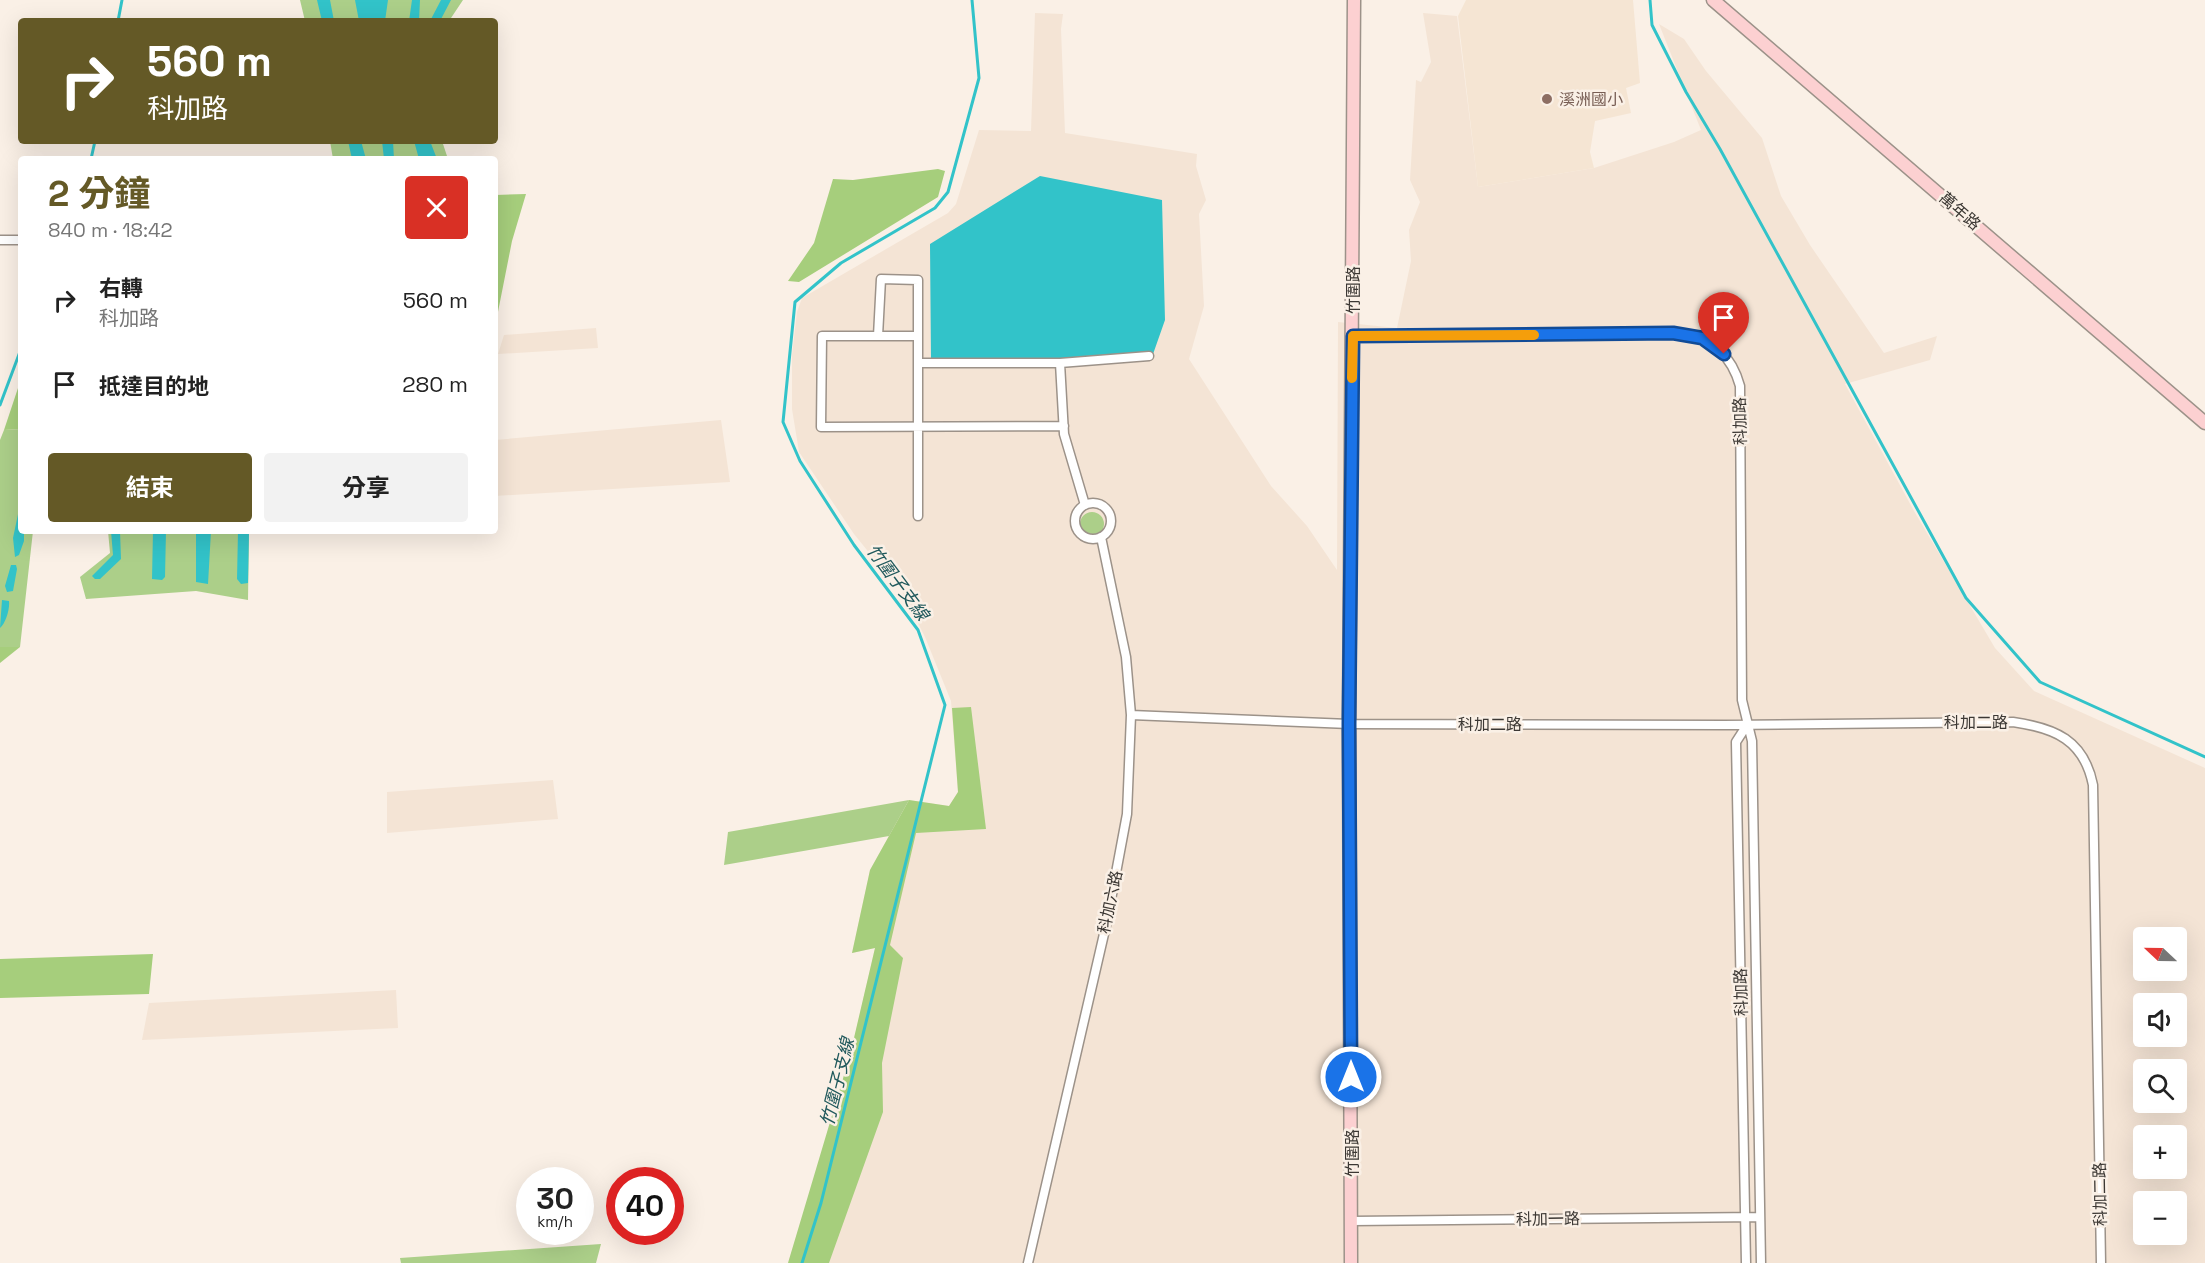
<!DOCTYPE html>
<html lang="zh-TW">
<meta charset="utf-8">
<style>
:root{--surface:#fff;--page:#f2f2f2;--text:#222;--muted:#767676;--accent:#645926}
body{margin:0;font-family:"Space Grotesk","Noto Sans TC",sans-serif;background:var(--page);color:var(--text);height:100vh;display:flex;flex-direction:column;font-size:22px;white-space:nowrap}
*{box-sizing:border-box;margin:0}
p{font-size:20px;color:var(--muted)}
.icon{flex:none;width:33px;height:33px;fill:none;stroke:currentColor;stroke-width:2;stroke-linecap:round;stroke-linejoin:round}
.map{position:relative;flex:1;overflow:hidden}
.sheet{position:absolute;left:18px;top:156px;width:480px;height:378px;display:flex;flex-direction:column;background:var(--surface);border-radius:6px;box-shadow:0 6px 24px #0002}
.sheet>*{flex:none}
.hud{position:absolute;left:18px;top:18px;width:480px;height:126px;border-radius:6px;box-shadow:0 6px 24px #0002;background:#645926;color:#fff;overflow:hidden}
.needle{width:39px;rotate:292deg}
.tools{position:absolute;left:2133px;top:927px;display:grid;gap:12px}
.tools a{display:grid;place-items:center;width:54px;height:54px;border-radius:6px;background:var(--surface);box-shadow:0 6px 24px #0002;font-size:30px}
.speed{position:absolute;left:516px;top:1167px;display:flex;gap:12px;font-size:30px;font-weight:700;text-align:center}
.speed>*{display:grid;place-content:center;width:78px;height:78px;border-radius:50%;background:var(--surface);box-shadow:0 6px 24px #0002;line-height:1}
.speed small{font-size:15px;font-weight:400}
.speed .limit{border:9px solid #d22;background:#fff;color:#111}
.pin{position:absolute;display:grid;place-items:center;width:51px;height:51px;color:#fff;margin:-62px -26px;border-radius:50% 50% 50% 0;rotate:-45deg;box-shadow:0 0 6px #0007}
.pin .icon{rotate:45deg}
.me{position:absolute;width:66px;margin:-33px;rotate:0deg;stroke-linejoin:round;filter:drop-shadow(0 0 4px #0008)}
.turn{display:flex;align-items:center;gap:21px;height:126px;padding:0 30px;font-size:27px}
.turn .icon{width:78px;height:78px;stroke-width:2.5}
.turn b{display:block;font-size:42px;line-height:51px}
.round{display:grid;place-items:center;flex:none;width:63px;height:63px;border-radius:6px;background:var(--page)}
.overview{display:flex;align-items:center;justify-content:space-between;height:102px;padding:0 30px}
h1{font-size:36px;font-weight:700;line-height:45px;color:var(--accent)}
.primary-button{display:flex;gap:12px;margin-top:auto;padding:12px 30px}
.primary-button a{flex:1;height:69px;border-radius:6px;background:var(--accent);color:#fff;font-size:24px;font-weight:700;line-height:69px;text-align:center}
.primary-button a+a{background:var(--page);color:var(--text)}
ul{padding:0;list-style:none}
li{display:flex;align-items:center;gap:18px;height:84px;padding:0 30px}
li div{flex:1}
li b{display:block;font-size:22px}
li em{font-style:normal}
.map>svg:first-child{display:block}
</style>
<div class="map">
<svg width="2205" height="1263" viewBox="0 0 2205 1263">
<rect width="100%" height="100%" fill="#faf0e6"/>
<path fill="#f4e4d5" fill-rule="evenodd" d="M1035,13L1063,14L1061,29L1065,133L1197,154L1196,166L1206,200L1199,214L1204,306L1189,359L1271,486L1307,526L1337,570L1338,322L1397,328L1411,261L1409,230L1420,202L1410,180L1416,80L1421,82L1431,62L1423,13L1457,16L1478,187L1594,168L1674,142L1701,130L1659,24L1684,39L1706,71L1762,138L1781,196L1810,245L1884,353L1937,336L1930,360L1845,384L1914,511L1995,648L2034,691L2205,768V1263H788L843,1087L875,948L852,953L870,870L909,800L949,806L958,792L951,701L925,637L894,576L871,555L854,534L799,452L792,409V355L797,312L802,298L948,213L956,204L979,130L1031,131ZM2144,938H2176V970H2144ZM2144,1004H2176V1036H2144ZM2144,1070H2176V1102H2144ZM2144,1136H2176V1168H2144ZM2144,1202H2176V1234H2144Z
M596,328L598,348L498,354L504,335Z
M721,420L730,482L495,496V440Z
M553,780L558,819L387,833V792Z
M396,990L398,1028L142,1040L149,1003Z"/>
<path fill="#f5e5d3" d="M1466,0H1633L1640,83L1626,88L1631,113L1595,121L1590,152L1594,168L1478,187L1458,16Z"/>
<path fill="#accf89" d="M300,0H463L449,21H305Z
M330,141H442L448,159H333Z
M21,429V531H33L20,647H0V440L4,430Z
M1080 524a12 12 0 1 1 24 0a12 12 0 1 1-24 0Z
M108,531H249L248,600L196,591L86,599L80,577L110,553Z
M909,800L889,836L724,865L728,832Z
M853,1042L850,1055L839,1054L840,1044Z
M601,1244L596,1263H401L400,1258Z"/>
<path fill="#a6ce7c" d="M938,169L945,171L938,197L799,282L788,281L814,243L833,179L853,180Z
M526,194L512,241L495,327V195Z
M21,379V429L4,430Z
M0,647H20L0,663Z
M971,707L986,829L916,833L890,945L903,958L882,1063L883,1112L829,1263H788L850,1055L875,948L852,953L870,870L909,800L949,806L958,792L952,708Z
M153,954L149,994L0,998V959Z"/>
<path fill="#32c3c9" d="M317,0H330L334,21H322Z
M355,0H388L385,21H359Z
M412,0H420L419,21H409Z
M441,0H451L440,21H430Z
M348,141H361L366,159H352Z
M382,141H393L394,159H384Z
M414,141H430L437,159H419Z
M1040,176L1162,200L1165,320L1152,357L931,360L930,244Z
M21,500V531H24V541L19,555L15,557L13,538Z
M111,531H120L121,559L100,579H95L92,576L113,555Z
M153,531H166L165,577L162,580L152,579Z
M196,531H211L208,584L196,582Z
M238,531H249L248,583L241,584L237,579Z
M11,565H16L17,569L13,591L7,592L5,586Z
M2,600L9,601C10,608 6,623 0,628Z"/>
<g fill="none" stroke-linecap="round" stroke-linejoin="round">
<path stroke="#32c3c9" stroke-width="3" d="M1650,0L1652,25L1686,92L1720,149L1966,598L2040,682L2205,757
M118,21L122,0
M91,159L95,141
M0,405L21,349
M802,1263L821,1203L945,705L918,630L854,545L800,461L783,422L795,302L841,263L935,208L948,192L979,78L972,0"/>
<defs>
<path id="street" d="M0,240H21
M878,336L881,279L918,280V516
M918,336H822L821,427L1064,426
M1353,336L1684,334C1714,339 1732,357 1740,386L1742,700L1752,741L1761,1263
M918,363H1060L1149,356
M1060,363L1064,434L1085,505
M1075 521a18 18 0 1 1 36 0a18 18 0 1 1-36 0Z
M1131,715L1349,724L1724,725L2013,722C2055,728 2084,740 2093,785L2101,1263
M1352,1221L1760,1217
M1028,1263L1107,921L1127,814L1131,715L1126,657L1101,537
M1746,1263L1736,742L1747,725"/>
<path id="secondary" d="M1713,0L2205,423
M1351,1263L1349,724L1354,0"/>
</defs>
<use href="#street" stroke="#9c9289" stroke-width="11"/>
<use href="#secondary" stroke="#9c9289" stroke-width="15"/>
<use href="#street" stroke="#fff" stroke-width="8"/>
<use href="#secondary" stroke="#fcd0d1" stroke-width="12"/>
</g>
<g fill="none" stroke-linecap="round" stroke-linejoin="round">
<defs>
<path id="route" d="M1351,1077L1349,724L1353,336L1673,333L1702,338L1724,354"/>
</defs>
<use href="#route" stroke="#114b97" stroke-width="15"/>
<use href="#route" stroke="#1a73e8" stroke-width="10"/>
<path stroke="#f59e0b" stroke-width="10" d="M1352,378L1353,336L1534,335"/>
</g>
<circle fill="#8d6e63" stroke="#faf0e6" stroke-width="2" cx="1547" cy="99" r="6"/>
<g text-anchor="middle" dominant-baseline="central" stroke-width="5" stroke-linejoin="round" paint-order="stroke">
<g font-size="16" fill="#785e54" stroke="#faf0e6" text-anchor="start">
<text x="1559" y="99">溪洲國小</text>
</g>
<g font-size="16" fill="#3c3834" stroke="#faf0e6">
<text transform="translate(1960 211) rotate(41)">萬年路</text>
<text transform="translate(1353 290) rotate(-90)">竹圍路</text>
<text transform="translate(1740 421) rotate(-91)">科加路</text>
<text x="1976" y="722">科加二路</text>
<text x="1490" y="724">科加二路</text>
<text transform="translate(1110 902) rotate(-78)">科加六路</text>
<text transform="translate(1741 992) rotate(-91)">科加路</text>
<text transform="translate(1352 1153) rotate(-90)">竹圍路</text>
<text transform="translate(2100 1194) rotate(-91)">科加二路</text>
<text transform="translate(1548 1219) rotate(-1)">科加一路</text>
</g>
<g font-size="18" font-style="italic" fill="#20595c" stroke="#faf0e6">
<text transform="translate(898 582) rotate(53)">竹圍子支線</text>
<text transform="translate(837 1082) rotate(-76)">竹圍子支線</text>
</g>
</g>
</svg>
<div class="tools">
<a><svg class="needle" viewBox="-14 -14 28 28"><path d="M0-13l5 13h-10z" fill="#e53935"/><path d="M0 13l5-13h-10z" fill="#767676"/></svg></a>
<a><svg class="icon" aria-label="sound" viewBox="0 0 24 24"><path d="M4 9h4l5-4v14l-5-4H4zM17 9q2 3 0 6"/></svg></a>
<a><svg class="icon" aria-label="search" viewBox="0 0 24 24"><circle cx="10" cy="10" r="6"/><path d="M15 15l6 6"/></svg></a>
<a>+</a>
<a>−</a>
</div>
<div class="speed"><div>30<small>km/h</small></div><div class="limit">40</div></div>
<div class="pin" style="left:1724px;top:354px;background:#d93025"><svg class="icon" aria-label="arrive" viewBox="0 0 24 24"><path d="M6 21V4h12l-3 4 3 4H6"/></svg></div>
<svg class="me" style="left:1351px;top:1077px" viewBox="-20 -20 40 40"><circle r="17" fill="#1a73e8" stroke="#fff" stroke-width="3"/><path d="M0-11L8 9 0 5-8 9z" fill="#fff"/></svg>
<div class="hud">
<div class="turn"><svg class="icon" aria-label="right" viewBox="0 0 24 24"><path d="M7 20v-9h11M14 6l5 5-5 5"/></svg><div><b>560 m</b>科加路</div></div>
</div>
<section class="sheet">
<div class="overview"><div><h1>2 分鐘</h1><p>840 m · 18:42</p></div><a class="round" style="background:#d93025;color:#fff"><svg class="icon" aria-label="close" viewBox="0 0 24 24"><path d="M6 6l12 12M18 6L6 18"/></svg></a></div>
<ul>
<li><svg class="icon" aria-label="right" viewBox="0 0 24 24"><path d="M7 20v-9h11M14 6l5 5-5 5"/></svg><div><b>右轉</b><p>科加路</p></div><em>560 m</em></li>
<li><svg class="icon" aria-label="arrive" viewBox="0 0 24 24"><path d="M6 21V4h12l-3 4 3 4H6"/></svg><div><b>抵達目的地</b></div><em>280 m</em></li>
</ul>
<div class="primary-button"><a>結束</a><a>分享</a></div>
</section>
</div>
